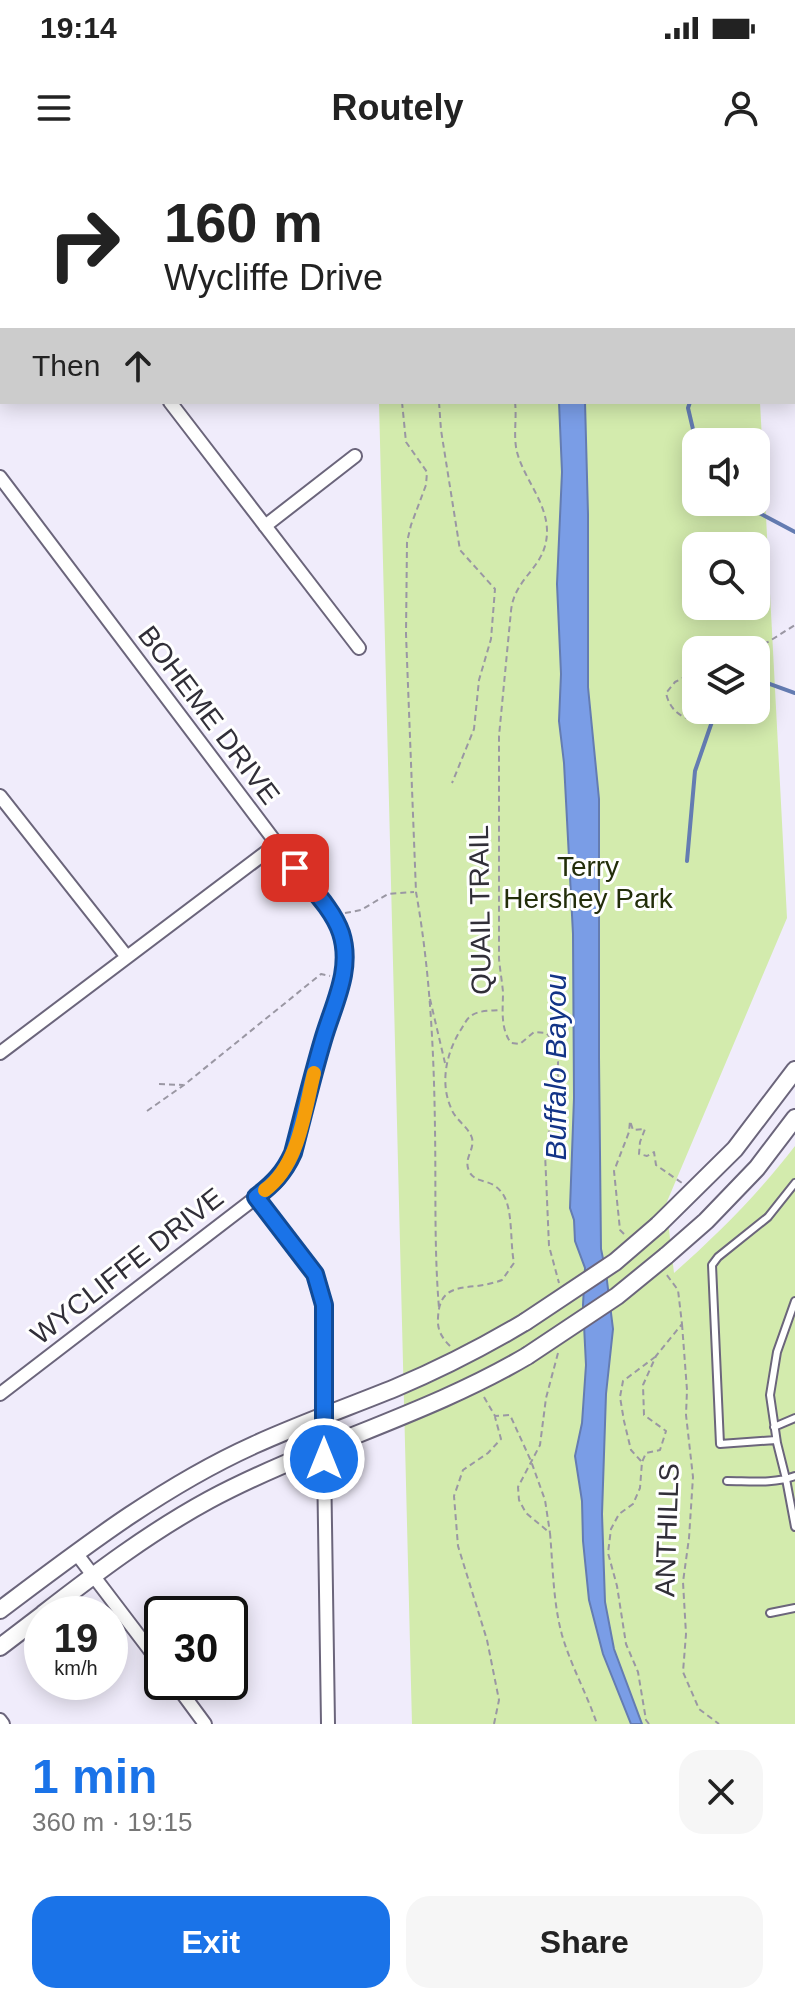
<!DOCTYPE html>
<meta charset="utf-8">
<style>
:root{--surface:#fff;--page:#f6f6f6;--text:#222;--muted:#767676;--accent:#1a73e8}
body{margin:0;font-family:Arial,sans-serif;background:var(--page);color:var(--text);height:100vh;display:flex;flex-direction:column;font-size:30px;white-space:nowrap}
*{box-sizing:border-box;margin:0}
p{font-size:26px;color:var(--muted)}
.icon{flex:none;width:44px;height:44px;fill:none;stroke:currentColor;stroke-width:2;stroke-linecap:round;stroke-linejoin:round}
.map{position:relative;height:1564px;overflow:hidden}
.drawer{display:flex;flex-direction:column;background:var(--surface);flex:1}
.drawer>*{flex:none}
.banner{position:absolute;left:0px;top:0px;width:796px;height:244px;box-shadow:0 4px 20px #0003;background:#fff;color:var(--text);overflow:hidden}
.fabs{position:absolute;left:682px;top:268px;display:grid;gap:16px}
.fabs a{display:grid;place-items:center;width:88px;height:88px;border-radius:16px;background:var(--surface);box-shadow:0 4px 20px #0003;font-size:40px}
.speed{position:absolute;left:24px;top:1436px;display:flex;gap:16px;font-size:40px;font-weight:700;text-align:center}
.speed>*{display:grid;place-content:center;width:104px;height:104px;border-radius:50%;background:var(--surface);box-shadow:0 4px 20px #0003;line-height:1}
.speed small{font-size:20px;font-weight:400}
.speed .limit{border:4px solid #111;border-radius:12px;background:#fff;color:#111}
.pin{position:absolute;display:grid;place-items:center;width:68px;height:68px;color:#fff;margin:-34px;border-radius:16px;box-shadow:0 4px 12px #0006}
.me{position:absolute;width:88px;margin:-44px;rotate:0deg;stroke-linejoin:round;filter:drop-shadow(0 0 6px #0008)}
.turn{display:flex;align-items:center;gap:28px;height:168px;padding:0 32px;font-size:36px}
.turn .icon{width:104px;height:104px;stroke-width:2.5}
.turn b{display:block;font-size:56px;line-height:68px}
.then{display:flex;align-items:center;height:76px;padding:0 32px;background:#0003;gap:16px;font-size:30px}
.round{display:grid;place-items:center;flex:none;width:84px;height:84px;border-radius:24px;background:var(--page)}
.headline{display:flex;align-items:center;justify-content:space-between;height:136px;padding:0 32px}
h1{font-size:48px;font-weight:700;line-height:60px;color:var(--accent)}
.primary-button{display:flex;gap:16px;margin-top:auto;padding:16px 32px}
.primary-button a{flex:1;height:92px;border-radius:24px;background:var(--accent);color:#fff;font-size:32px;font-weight:700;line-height:92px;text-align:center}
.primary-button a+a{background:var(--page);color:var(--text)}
.status{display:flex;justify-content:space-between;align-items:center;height:56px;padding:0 40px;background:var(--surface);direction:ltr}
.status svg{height:22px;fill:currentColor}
header{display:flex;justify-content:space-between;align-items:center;height:104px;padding:0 32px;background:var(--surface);font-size:36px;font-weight:700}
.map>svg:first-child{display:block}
</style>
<div class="status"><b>19:14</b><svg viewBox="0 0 49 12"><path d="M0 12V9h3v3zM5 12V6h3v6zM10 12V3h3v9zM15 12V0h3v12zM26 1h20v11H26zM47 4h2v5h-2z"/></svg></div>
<header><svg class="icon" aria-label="menu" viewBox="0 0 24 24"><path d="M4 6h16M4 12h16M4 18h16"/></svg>Routely<svg class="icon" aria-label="person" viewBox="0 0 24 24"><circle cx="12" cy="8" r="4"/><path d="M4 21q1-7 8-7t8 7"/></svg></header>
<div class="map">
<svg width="795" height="1564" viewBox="0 0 795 1564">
<rect width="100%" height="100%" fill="#f0ecfb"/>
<path fill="#d3ebad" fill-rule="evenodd" d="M348,0H784V2H348Z
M379,242H760L787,758L666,1044L674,1113C718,1074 759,1033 795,986V1564H412ZM696,282H756V342H696ZM696,386H756V446H696ZM696,490H756V550H696Z"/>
<path fill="#7a9de6" stroke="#647cb2" stroke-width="2" d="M559,242H585L588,354V527L599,639V898L601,1089L606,1113L613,1169L606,1234L602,1354L605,1442L614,1489L642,1564H631L603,1494L589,1440L583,1381L582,1341L575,1296L582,1263L586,1205L583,1145L585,1108L575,1081L574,1060L570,1048L574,938L573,774L564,603L559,561L561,514L557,424L562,312Z"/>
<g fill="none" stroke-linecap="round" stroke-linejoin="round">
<path stroke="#647cb2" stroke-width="4" d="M794,169L795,168
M690,242L688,248L696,282
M741,342L744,345L795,372
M756,519L795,533
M687,701L695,611L716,550"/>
<defs>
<path id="lane" d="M795,1141L777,1192L770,1235L777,1283L786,1319L795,1367
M774,1267L795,1258
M776,1280L720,1284L712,1105L718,1097L768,1057L795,1023
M727,1321C749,1321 774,1324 795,1316
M770,1453L795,1448"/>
<path id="street" d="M226,2L228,0
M0,20L2,23
M170,242L359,488
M0,317L277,684L332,755L341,772L344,789L343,818L323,879L293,993L285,1010L276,1022L0,1234
M265,366L355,296
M0,636L127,797
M0,893L277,684
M256,1037L315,1114L324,1145V1299L328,1564
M76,1393L162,1506
M174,1522L205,1564
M0,1560L3,1564"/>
<path id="secondary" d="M658,1065L735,989L795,910
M666,1096L706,1061L757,1008L795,958
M0,1450C81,1389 161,1327 254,1285C300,1264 348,1247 395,1228C440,1209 483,1187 525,1162
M43,1454C96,1413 150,1372 209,1340C312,1285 427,1255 527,1196
M0,1487L42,1455"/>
</defs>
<use href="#lane" stroke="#6b657b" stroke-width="10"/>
<use href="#street" stroke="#6b657b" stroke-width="16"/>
<use href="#secondary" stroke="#6b657b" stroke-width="20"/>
<path stroke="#9a97a3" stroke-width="2" stroke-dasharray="6 4" stroke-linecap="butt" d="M374,0V2
M463,0V2
M488,0V2
M402,242L406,282L427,312L426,325L411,365L407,382L406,474L416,732C430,810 434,891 435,970C436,1029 434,1089 439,1148
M439,242L441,270L460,390L495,429L491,479L479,520L474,569L452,623
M515,242C517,258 513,276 517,292C525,323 555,350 545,386C538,411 514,421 511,451L499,576V799C500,810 502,821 503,832C503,849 500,868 511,883L520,884L534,872L546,873L550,877L558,902V925L545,993L549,1086L559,1123
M744,490L768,482L795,465
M696,511L675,522L666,533C669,548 680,559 695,559L705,550
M345,753L361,750L388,734L414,732
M430,839L445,903
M159,924L183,925
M147,951L184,925L321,814L330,816
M624,1074L620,1070L614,1011L629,972L630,961L633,970L645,969L640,982L639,994L647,996L654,992L656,1005L682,1023
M682,1164L687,1230L686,1255L693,1317L689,1378L683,1422L686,1474L683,1512L699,1549L719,1564
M450,1186C442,1178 437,1170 438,1158C439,1130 454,1128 477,1126C485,1125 494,1123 502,1120L514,1103C510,1083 513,1052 504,1036C493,1017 478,1025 470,1013C462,999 475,991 472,978C468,966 455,960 451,948C440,923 446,894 460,871C463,867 466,859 471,856C478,850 491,851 500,850
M558,1193L546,1238L540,1285L518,1327L519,1340L526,1353L550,1373C553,1407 553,1442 562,1475C571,1506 587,1534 597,1564
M484,1237L495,1256L510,1255L531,1301L545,1340L550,1373
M641,1301L631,1290L624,1261L620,1237L623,1221L655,1197
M494,1564L499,1540L487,1480L458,1386L454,1336L463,1310L488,1293L501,1279L495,1257
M649,1564L646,1560L638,1512L626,1484L617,1426L608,1393L611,1369L619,1354L633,1344L640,1328L642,1302L646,1293L660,1290L666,1271L644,1255L643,1225L656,1196L682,1164L678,1130L666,1114"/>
<use href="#lane" stroke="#fff" stroke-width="6"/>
<use href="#street" stroke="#fff" stroke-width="12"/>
<use href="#secondary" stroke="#fff" stroke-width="16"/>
<defs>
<path id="secondary-bridge" d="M525,1162L615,1102L658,1065
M527,1196L617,1136L666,1096"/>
</defs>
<use href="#secondary-bridge" stroke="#6b657b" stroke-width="20" stroke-linecap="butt"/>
<use href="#secondary-bridge" stroke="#fff" stroke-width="16"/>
</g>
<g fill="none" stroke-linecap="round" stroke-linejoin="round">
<defs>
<path id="route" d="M295,708C311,728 333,749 341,773C353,810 333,845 323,880C312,917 303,955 293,993C284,1013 273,1024 256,1037L315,1114L324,1145V1299"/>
</defs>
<use href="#route" stroke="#114b97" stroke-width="20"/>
<use href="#route" stroke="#1a73e8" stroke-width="14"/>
<path stroke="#f59e0b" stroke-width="14" d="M265,1030C299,1005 304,953 314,913"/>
</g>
<g text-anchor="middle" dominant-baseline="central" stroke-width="6" stroke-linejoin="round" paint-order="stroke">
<g font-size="28" fill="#312f38" stroke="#fff">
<text transform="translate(209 555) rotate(53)">BOHEME DRIVE</text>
<text transform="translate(480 750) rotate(-91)">QUAIL TRAIL</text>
<text transform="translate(127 1106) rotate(-38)">WYCLIFFE DRIVE</text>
<text transform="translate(667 1370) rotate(-88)">ANTHILLS</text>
</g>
<g font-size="28" fill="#232e0a" stroke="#fff">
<text x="588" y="706">Terry<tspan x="588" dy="32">Hershey Park</tspan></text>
</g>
<g font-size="30" font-style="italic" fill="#133487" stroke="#fff">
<text transform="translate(555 907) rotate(-90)">Buffalo Bayou</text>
</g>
</g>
</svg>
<div class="fabs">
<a><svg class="icon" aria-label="sound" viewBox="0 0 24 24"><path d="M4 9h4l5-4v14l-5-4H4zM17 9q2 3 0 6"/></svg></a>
<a><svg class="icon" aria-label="search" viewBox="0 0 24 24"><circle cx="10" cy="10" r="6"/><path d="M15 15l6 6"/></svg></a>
<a><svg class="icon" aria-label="layers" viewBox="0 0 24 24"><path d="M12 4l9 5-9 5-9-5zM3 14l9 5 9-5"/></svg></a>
</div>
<div class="speed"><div>19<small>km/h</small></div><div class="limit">30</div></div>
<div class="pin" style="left:295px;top:708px;background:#d93025"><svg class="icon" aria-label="arrive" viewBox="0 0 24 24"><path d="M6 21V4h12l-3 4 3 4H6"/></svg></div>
<svg class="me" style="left:324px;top:1299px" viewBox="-20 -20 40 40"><circle r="17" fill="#1a73e8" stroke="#fff" stroke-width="3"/><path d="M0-11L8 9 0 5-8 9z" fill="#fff"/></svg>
<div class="banner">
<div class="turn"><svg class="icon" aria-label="right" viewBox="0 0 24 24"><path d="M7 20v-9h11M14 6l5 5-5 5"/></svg><div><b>160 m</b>Wycliffe Drive</div></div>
<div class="then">Then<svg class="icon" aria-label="ahead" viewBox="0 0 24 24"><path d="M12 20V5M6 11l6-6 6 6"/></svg></div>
</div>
</div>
<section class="drawer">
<div class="headline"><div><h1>1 min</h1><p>360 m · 19:15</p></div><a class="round"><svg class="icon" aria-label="close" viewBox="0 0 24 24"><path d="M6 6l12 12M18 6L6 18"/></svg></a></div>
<div class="primary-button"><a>Exit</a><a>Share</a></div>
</section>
